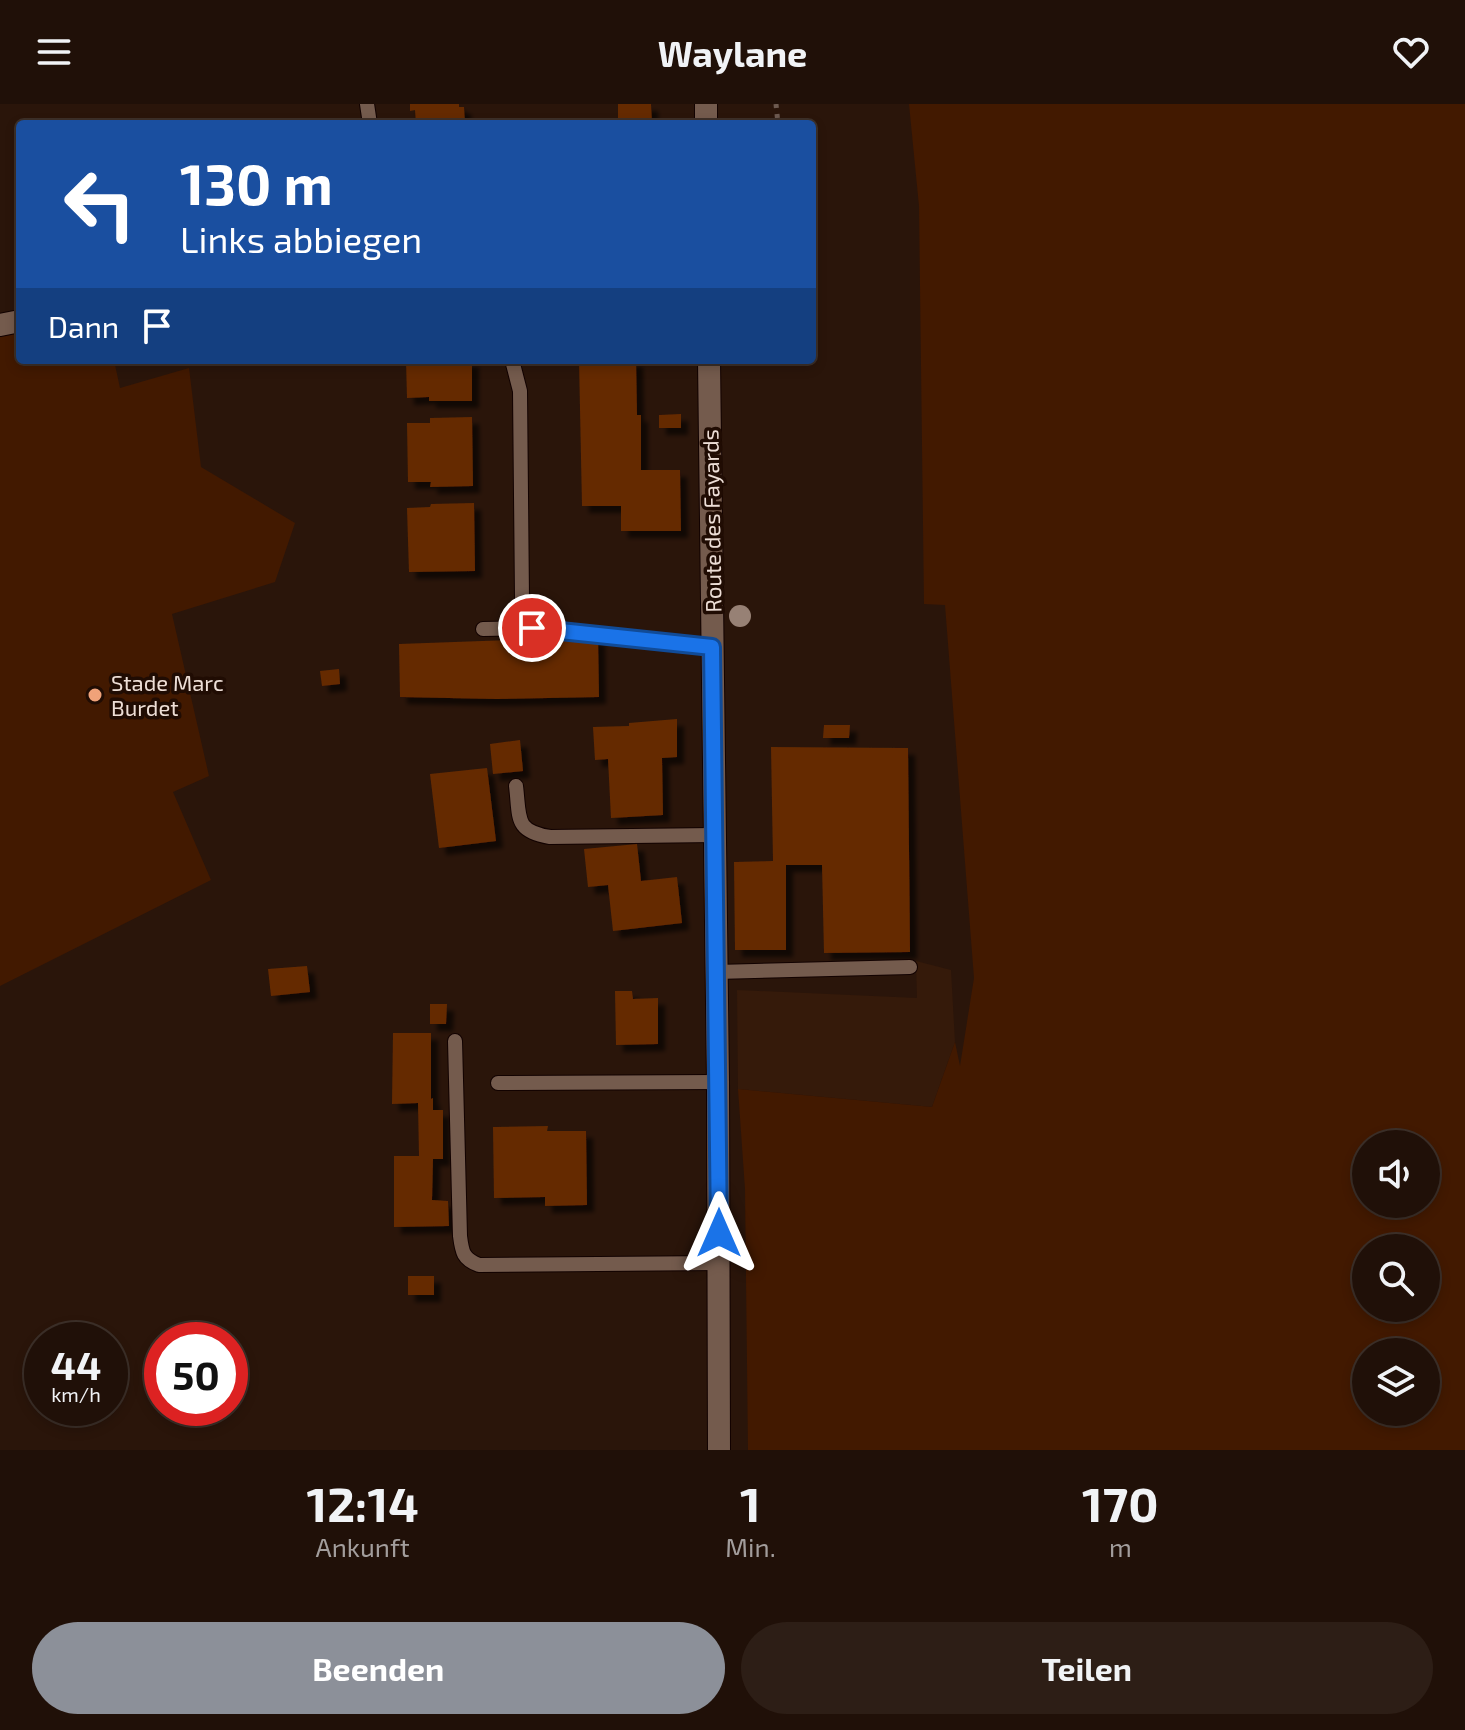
<!DOCTYPE html>
<html lang="de">
<style>
:root{--surface:#201008;--page:#2d1e16;--text:#f1f3f6;--muted:#a29d9c;--line:#3d3029;--accent:#8c9099}
body{margin:0;font-family:"Exo 2",sans-serif;background:var(--page);color:var(--text);height:100vh;display:flex;flex-direction:column;font-size:30px;white-space:nowrap}
*{box-sizing:border-box;margin:0}
p{font-size:26px;color:var(--muted)}
.icon{flex:none;width:44px;height:44px;fill:none;stroke:currentColor;stroke-width:2;stroke-linecap:round;stroke-linejoin:round}
.map{position:relative;height:1346px;overflow:hidden}
.panel{display:flex;flex-direction:column;background:var(--surface);flex:1}
.panel>*{flex:none}
.banner{position:absolute;left:16px;top:16px;width:800px;height:244px;border-radius:8px;box-shadow:0 4px 12px #0003,0 0 0 2px var(--line);background:#1a4fa0;color:#fff;overflow:hidden}
.controls{position:absolute;left:1352px;top:1026px;display:grid;gap:16px}
.controls a{display:grid;place-items:center;width:88px;height:88px;border-radius:50%;background:var(--surface);box-shadow:0 4px 12px #0003,0 0 0 2px var(--line);font-size:40px}
.speed{position:absolute;left:24px;top:1218px;display:flex;gap:16px;font-size:40px;font-weight:700;text-align:center}
.speed>*{display:grid;place-content:center;width:104px;height:104px;border-radius:50%;background:var(--surface);box-shadow:0 4px 12px #0003,0 0 0 2px var(--line);line-height:1}
.speed small{font-size:20px;font-weight:400}
.speed .limit{border:12px solid #d22;background:#fff;color:#111}
.pin{position:absolute;display:grid;place-items:center;width:68px;height:68px;color:#fff;margin:-34px;border:4px solid #fff;border-radius:50%;box-shadow:0 2px 8px #0007}
.me{position:absolute;width:88px;margin:-44px;rotate:0deg;stroke-linejoin:round;filter:drop-shadow(0 0 6px #0008)}
.turn{display:flex;align-items:center;gap:28px;height:168px;padding:0 32px;font-size:36px}
.turn .icon{width:104px;height:104px;stroke-width:2.5}
.turn b{display:block;font-size:56px;line-height:68px}
.then{display:flex;align-items:center;height:76px;padding:0 32px;background:#0003;gap:16px;font-size:30px}
.eta{display:flex;justify-content:space-evenly;align-items:center;height:136px;text-align:center}
.eta b{font-size:48px;font-weight:700;line-height:56px}
.button{display:flex;gap:16px;margin-top:auto;padding:16px 32px}
.button a{flex:1;height:92px;border-radius:48px;background:var(--accent);color:#fff;font-size:32px;font-weight:700;line-height:92px;text-align:center}
.button a+a{background:var(--page);color:var(--text)}
header{display:flex;justify-content:space-between;align-items:center;height:104px;padding:0 32px;background:var(--surface);font-size:36px;font-weight:700}
.map>svg:first-child{display:block}
</style>
<header><svg class="icon" aria-label="menu" viewBox="0 0 24 24"><path d="M4 6h16M4 12h16M4 18h16"/></svg>Waylane<svg class="icon" aria-label="heart" viewBox="0 0 24 24"><path d="M12 20l-8-8c-3-5 5-10 8-4 3-6 11-1 8 4z"/></svg></header>
<div class="map">
<svg width="1465" height="1346" viewBox="0 0 1465 1346">
<defs>
<filter id="shadow"><feDropShadow dx="7" dy="7" stdDeviation="2" flood-color="#0009"/></filter>
</defs>
<rect width="100%" height="100%" fill="#2a150a"/>
<path fill="#351a0a" d="M916,857L951,866L955,938L932,1003L738,985L737,886L917,894Z"/>
<path fill="#421900" fill-rule="evenodd" d="M909,0H1465V1346H748L745,1085L738,985L932,1003L955,938L960,962L974,874L945,501L924,500L919,102ZM1426,1040V1100H1366V1040ZM1426,1144V1204H1366V1144ZM1426,1248V1308H1366V1248Z
M20,208V256H114L120,284L189,264L201,363L295,419L275,478L172,510L209,672L173,688L211,776L0,882V212Z"/>
<path fill="#652a00" filter="url(#shadow)" d="M410,0H459V3H464L465,20H416L415,6L410,7Z
M618,0H651L652,20H618Z
M406,256H472V297H429V293L407,294Z
M579,256H636L637,311H641V366H680L681,427H621V402H582Z
M681,310V324H659V311Z
M472,313L473,382L430,383L431,378H408L407,319H430V314Z
M474,399L475,467L409,468L407,404L430,403L431,400Z
M598,533L599,593L497,595L400,593L399,540Z
M339,565L340,580L322,582L320,567Z
M677,615V653L662,654L663,711L611,714L608,655L595,656L593,623L629,622V619Z
M824,621H850L849,634H823Z
M520,636L523,667L493,670L490,640Z
M771,643L908,644L910,848L824,849L822,761H786V846H735L734,758L773,757Z
M487,664L496,737L439,744L430,670Z
M637,740L641,777L677,773L682,819L613,827L608,781L588,783L584,745Z
M307,862L310,888L271,892L268,865Z
M615,887H632L633,895L658,894V940L616,941Z
M430,900H447L446,920H430Z
M393,929H431V995L433,994V1006H443V1055H433L432,1096L448,1097L449,1122L394,1123V1052H419L418,999L392,1000Z
M548,1022L547,1027H586L587,1101L545,1102V1093L494,1094L493,1023Z
M408,1172H434V1191H408Z"/>
<g fill="none" stroke-linecap="round" stroke-linejoin="round">
<defs>
<path id="service" d="M367,0L370,20
M512,256L520,287L522,494
M483,525L532,524L712,543
M516,682C520,714 514,727 550,733L714,731
M716,868L910,863
M455,937L460,1132C462,1148 463,1155 479,1161L719,1159
M498,979L718,978"/>
<path id="minor" d="M0,221L20,217"/>
<path id="secondary" d="M706,0V20
M709,256L718,978L719,1346"/>
</defs>
<use href="#service" stroke="#120200" stroke-width="16"/>
<use href="#minor" stroke="#120200" stroke-width="24"/>
<use href="#secondary" stroke="#120200" stroke-width="24"/>
<path stroke="#6d5a50" stroke-width="5" stroke-dasharray="4 6" stroke-linecap="butt" d="M776,0L778,20"/>
<use href="#service" stroke="#745b4d" stroke-width="14"/>
<use href="#minor" stroke="#745b4d" stroke-width="22"/>
<use href="#secondary" stroke="#745b4d" stroke-width="22"/>
</g>
<circle fill="#978175" cx="740" cy="512" r="11"/>
<g fill="none" stroke-linecap="round" stroke-linejoin="round">
<defs>
<path id="route" d="M532,524L712,543L719,1129"/>
</defs>
<use href="#route" stroke="#114b97" stroke-width="20"/>
<use href="#route" stroke="#1a73e8" stroke-width="14"/>
</g>
<circle fill="#f0a279" stroke="#200c03" stroke-width="3" cx="95" cy="591" r="8"/>
<g text-anchor="middle" dominant-baseline="central" stroke-width="7" stroke-linejoin="round" paint-order="stroke">
<g font-size="22" fill="#edded6" stroke="#200c03">
<text transform="translate(711 417) rotate(-91)">Route des Fayards</text>
</g>
<g font-size="22" fill="#edded6" stroke="#200c03" text-anchor="start">
<text x="111" y="578">Stade Marc<tspan x="111" dy="25">Burdet</tspan></text>
</g>
</g>
</svg>
<div class="controls">
<a><svg class="icon" aria-label="sound" viewBox="0 0 24 24"><path d="M4 9h4l5-4v14l-5-4H4zM17 9q2 3 0 6"/></svg></a>
<a><svg class="icon" aria-label="search" viewBox="0 0 24 24"><circle cx="10" cy="10" r="6"/><path d="M15 15l6 6"/></svg></a>
<a><svg class="icon" aria-label="layers" viewBox="0 0 24 24"><path d="M12 4l9 5-9 5-9-5zM3 14l9 5 9-5"/></svg></a>
</div>
<div class="speed"><div>44<small>km/h</small></div><div class="limit">50</div></div>
<div class="pin" style="left:532px;top:524px;background:#d93025"><svg class="icon" aria-label="arrive" viewBox="0 0 24 24"><path d="M6 21V4h12l-3 4 3 4H6"/></svg></div>
<svg class="me" style="left:719px;top:1129px" viewBox="-20 -20 40 40"><path d="M0-17L14 15 0 8-14 15z" fill="#1a73e8" stroke="#fff" stroke-width="4"/></svg>
<div class="banner">
<div class="turn"><svg class="icon" aria-label="left" viewBox="0 0 24 24"><path d="M17 20v-9H6M10 6l-5 5 5 5"/></svg><div><b>130 m</b>Links abbiegen</div></div>
<div class="then">Dann<svg class="icon" aria-label="arrive" viewBox="0 0 24 24"><path d="M6 21V4h12l-3 4 3 4H6"/></svg></div>
</div>
</div>
<section class="panel">
<div class="eta">
<div><b>12:14</b><p>Ankunft</p></div>
<div><b>1</b><p>Min.</p></div>
<div><b>170</b><p>m</p></div>
</div>
<div class="button"><a>Beenden</a><a>Teilen</a></div>
</section>
